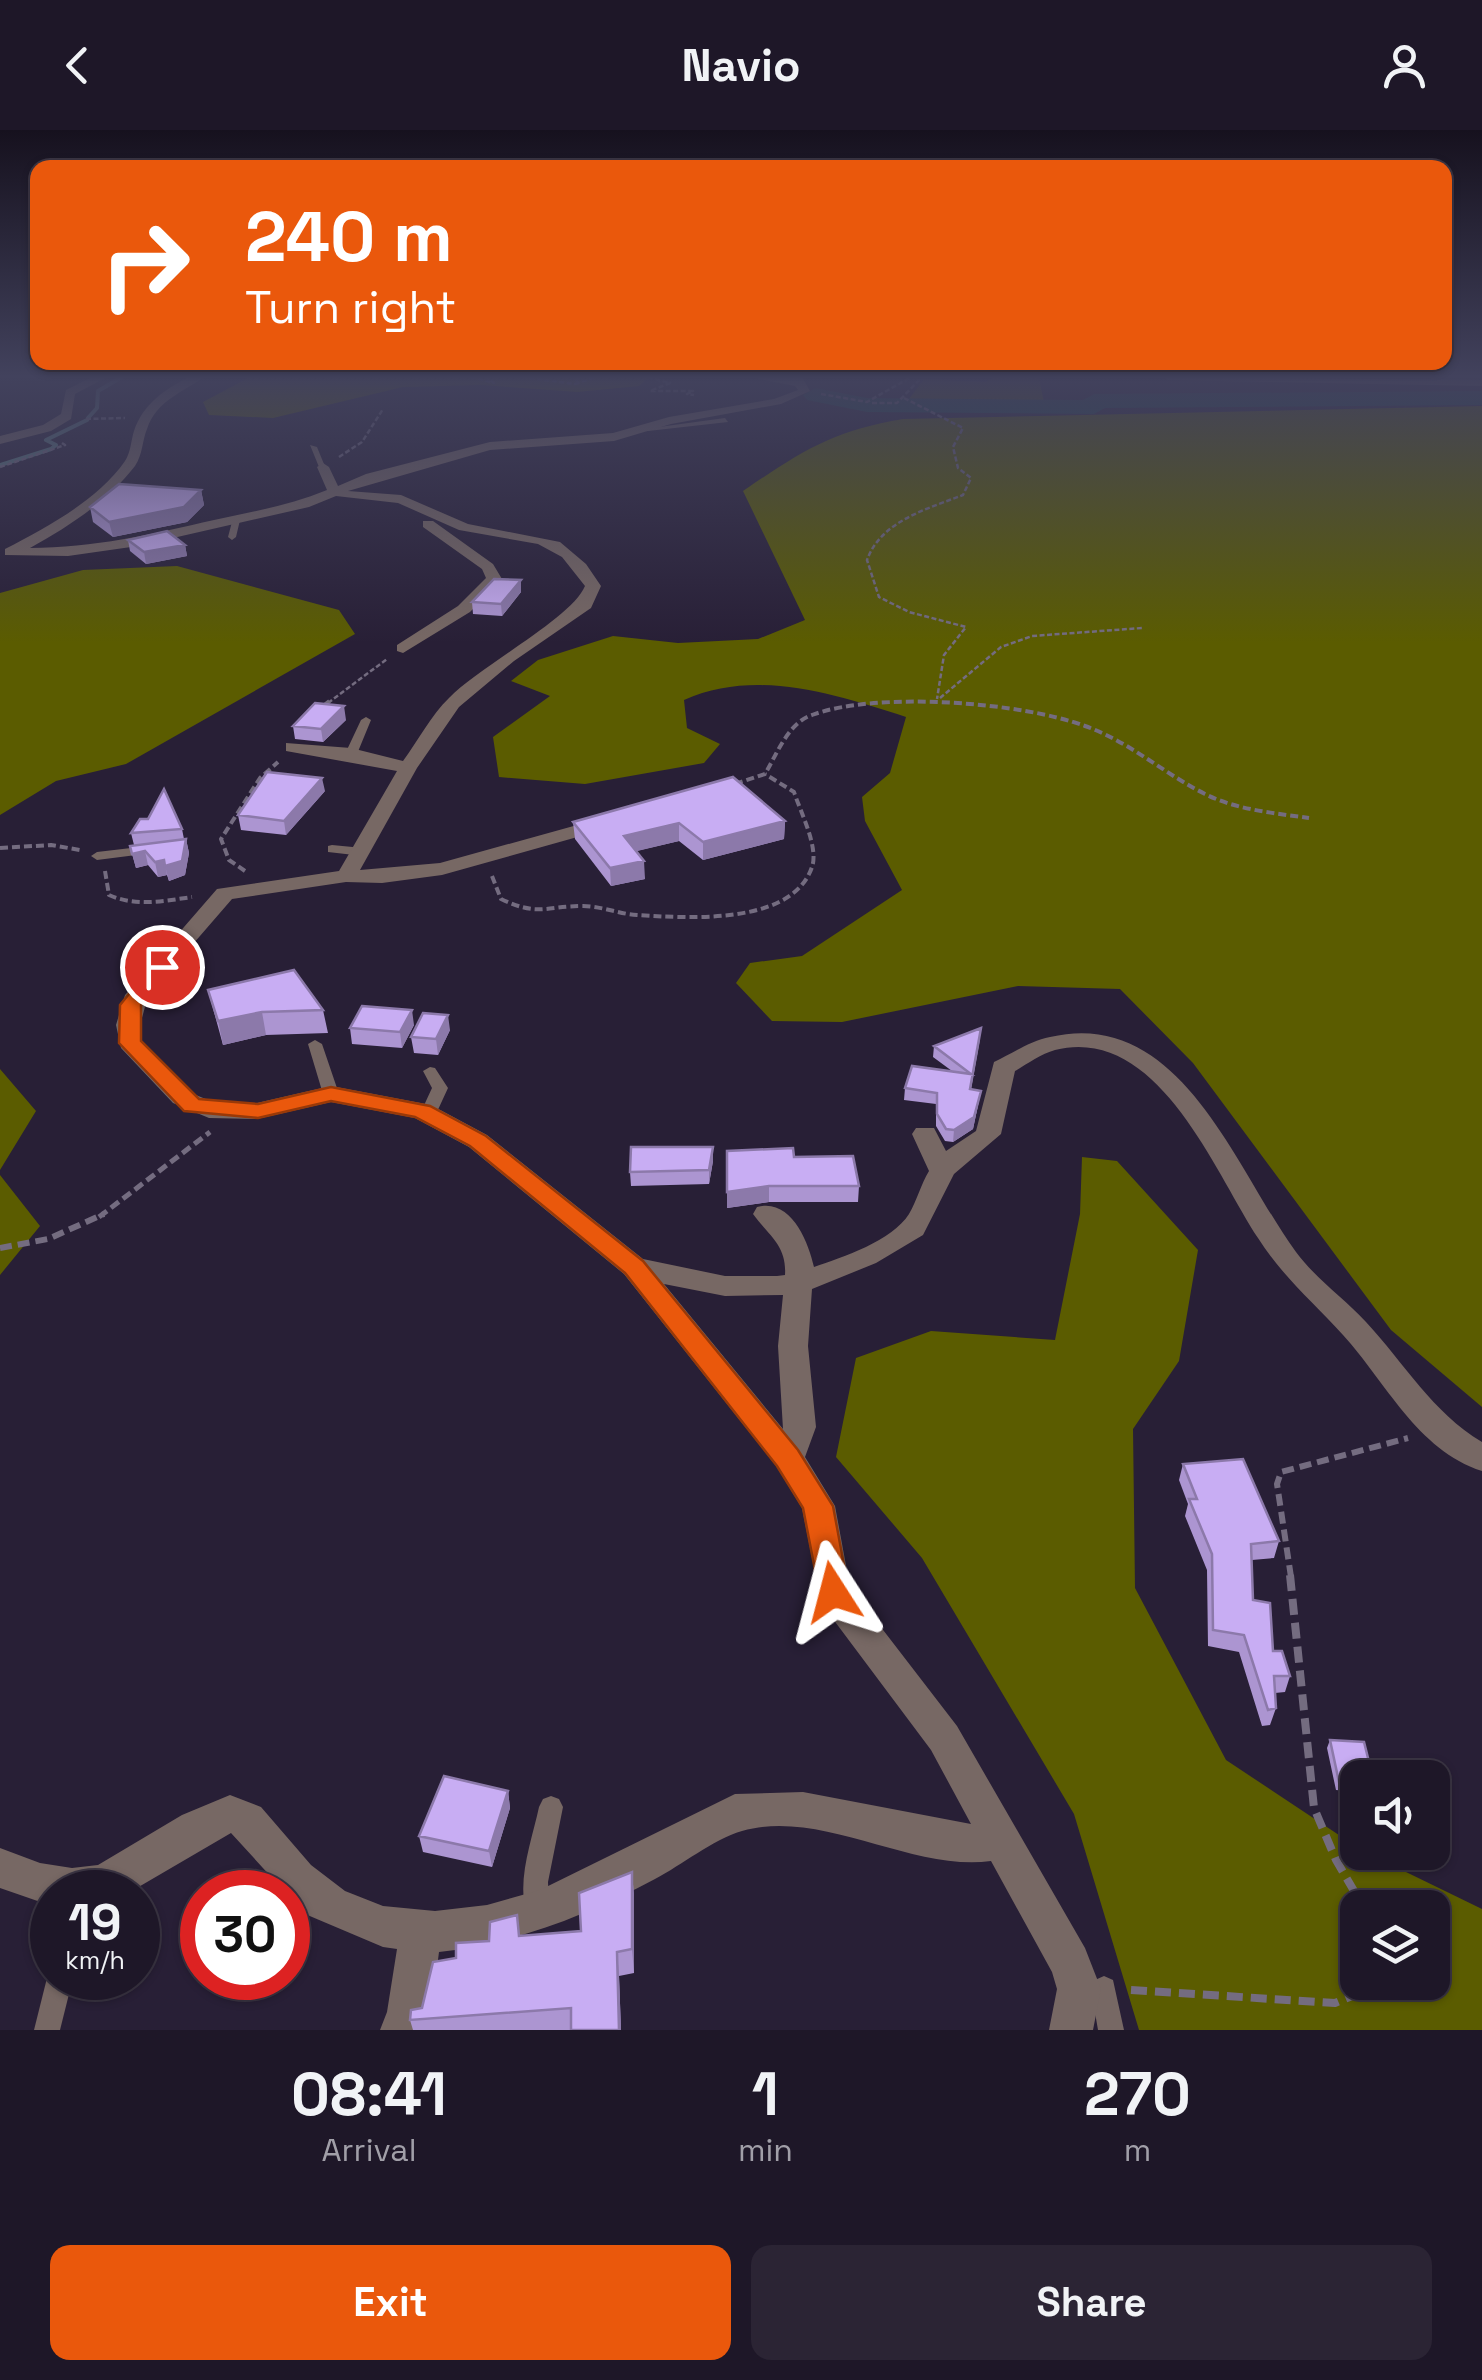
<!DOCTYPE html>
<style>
:root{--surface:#1e1728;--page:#2b2434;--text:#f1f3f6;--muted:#a19fa8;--line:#3c3645;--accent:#ea580c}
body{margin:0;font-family:"Space Grotesk",sans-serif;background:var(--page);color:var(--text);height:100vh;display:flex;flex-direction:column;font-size:38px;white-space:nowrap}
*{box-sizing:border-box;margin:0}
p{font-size:32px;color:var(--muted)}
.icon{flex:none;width:55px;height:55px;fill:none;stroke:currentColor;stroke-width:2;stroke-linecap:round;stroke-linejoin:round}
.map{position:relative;height:1900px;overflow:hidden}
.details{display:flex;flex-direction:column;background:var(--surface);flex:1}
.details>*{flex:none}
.guide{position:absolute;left:30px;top:30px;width:1422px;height:210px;border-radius:20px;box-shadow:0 2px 8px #0004,0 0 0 2px var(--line);background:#ea580c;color:#fff;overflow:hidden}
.controls{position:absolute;left:1340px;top:1630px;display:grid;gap:20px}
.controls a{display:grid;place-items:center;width:110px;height:110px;border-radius:20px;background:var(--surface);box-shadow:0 2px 8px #0004,0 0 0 2px var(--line);font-size:50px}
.speed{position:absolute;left:30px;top:1740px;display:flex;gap:20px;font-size:50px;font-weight:700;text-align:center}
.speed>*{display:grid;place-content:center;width:130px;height:130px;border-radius:50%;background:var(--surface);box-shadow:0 2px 8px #0004,0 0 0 2px var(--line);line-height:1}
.speed small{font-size:25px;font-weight:400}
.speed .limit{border:15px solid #d22;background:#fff;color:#111}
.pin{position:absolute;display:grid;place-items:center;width:85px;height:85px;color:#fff;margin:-42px;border:5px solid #fff;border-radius:50%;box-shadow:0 2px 10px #0007}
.me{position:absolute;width:110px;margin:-55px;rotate:351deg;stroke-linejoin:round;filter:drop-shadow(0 0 8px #0008)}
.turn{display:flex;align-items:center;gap:35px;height:210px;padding:0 50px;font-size:45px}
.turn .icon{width:130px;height:130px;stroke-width:2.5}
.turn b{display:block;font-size:70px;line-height:85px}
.eta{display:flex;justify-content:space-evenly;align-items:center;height:170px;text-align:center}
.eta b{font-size:60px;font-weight:600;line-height:70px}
.button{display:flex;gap:20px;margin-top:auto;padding:20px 50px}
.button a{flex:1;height:115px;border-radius:20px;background:var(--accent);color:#fff;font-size:40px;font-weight:600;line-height:115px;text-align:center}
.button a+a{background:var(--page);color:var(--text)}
header{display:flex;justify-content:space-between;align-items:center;height:130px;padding:0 50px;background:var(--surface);font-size:45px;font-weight:600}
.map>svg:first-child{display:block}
</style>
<header><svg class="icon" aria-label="back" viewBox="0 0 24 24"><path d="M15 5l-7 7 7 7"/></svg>Navio<svg class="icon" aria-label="person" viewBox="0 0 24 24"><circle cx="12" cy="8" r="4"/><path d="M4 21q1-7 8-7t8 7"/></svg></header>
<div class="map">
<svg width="1482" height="1900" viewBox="0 0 1482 1900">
<rect width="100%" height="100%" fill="#281f36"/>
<path fill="#4f500b" d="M993,247H1039L1044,273L909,269L924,249L985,252Z"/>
<path fill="#5b5c00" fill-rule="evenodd" d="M250,247H648L639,256L577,262L481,255L403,257L273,288L209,285L203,272Z
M1482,276V1277L1391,1200L1193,933L1120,859L1018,856L842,892L772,891L736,853L750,833L802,826L902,760L865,691L862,667L890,643L906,587C834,564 756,538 684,570L687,598L720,614L704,633L585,654L499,647L493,607L550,566L511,551L538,530L613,506L678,513L758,509L805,490L743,361C802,321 832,301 903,289Z
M177,436L339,480L355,504L126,634L56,651L0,685V463L83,440Z
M0,939L36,981L0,1040Z
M1082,1027L1117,1031L1198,1120L1179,1231L1133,1299L1135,1458L1226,1630L1357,1717L1358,1722L1367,1723L1482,1779V1900H1139L1074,1684L922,1428L836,1327L856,1228L931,1201L1055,1210L1080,1084ZM1358,1778H1432V1852H1358Z
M0,1045L40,1096L0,1145Z"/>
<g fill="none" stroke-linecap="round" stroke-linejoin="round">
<path stroke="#5a7a80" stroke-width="4" d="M88,288L97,278L98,261L122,247
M0,335L51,319L56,315L46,310L87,290"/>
<path fill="#18484b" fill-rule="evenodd" d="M815,258L867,268L1083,270L1094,264L1482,261V275L1105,278L1094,284L867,282L807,270L803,265Z"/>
<path stroke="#746c80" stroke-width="2.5" stroke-dasharray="5 2.5" stroke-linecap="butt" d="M471,247L494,253L486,247
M522,247L575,254
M578,247L575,254L596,247
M648,247L670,253L650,261H693L687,264L694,265
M821,264L867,272L911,247
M904,268L963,298L953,317L958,338L971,348L963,365C927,379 881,391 867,430L879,467L909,482L966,497L944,525L937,569
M872,273H897L922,247
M86,289L125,288
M339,327L362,312L383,279
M0,337L65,315L62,313
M940,568L1001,517L1032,506L1142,498
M328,573L387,529"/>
<path stroke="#746c80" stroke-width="4" stroke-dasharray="8 4" stroke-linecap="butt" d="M323,576L331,570
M735,654L765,644C777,624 788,593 812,585C876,561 1021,572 1085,596C1130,612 1163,643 1205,664C1237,680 1274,683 1309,688
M0,718L51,715L80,720
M105,741L109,765C136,777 164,771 192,767
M245,741L229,730L221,709L260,648L278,632
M492,746L501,769C539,787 545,776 583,776C601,776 619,784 637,785C687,788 792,796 812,737C819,717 800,681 794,662L765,644"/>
<path stroke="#746c80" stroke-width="5" stroke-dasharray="10 5" stroke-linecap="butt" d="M99,1087L210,1002"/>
<path stroke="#746c80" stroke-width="6" stroke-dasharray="12 6" stroke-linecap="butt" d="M0,1118L48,1109L104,1084
M1291,1447L1277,1354L1281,1342L1408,1308"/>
<path stroke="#746c80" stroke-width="8" stroke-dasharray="16 8" stroke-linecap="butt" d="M1290,1445L1314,1678L1336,1730L1364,1778
M1131,1860L1335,1873L1387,1852"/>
<path fill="#776864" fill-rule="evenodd" d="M725,288L728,292L648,301L644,299Z
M310,315L317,317L326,339L319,337Z
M233,388L240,390L236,407L232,410L228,407Z
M366,587L371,590L357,624L355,626H347L345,624L361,590Z
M332,715L363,718L369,722L363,726L328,722V716Z
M148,716L154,720L152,723L97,730L91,726L97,722Z
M315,910L322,914L339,964L336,967L331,969L323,964L308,914Z
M430,937L435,938L448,958L436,984L428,989L420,984L432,958L423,941Z
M551,1666L559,1669L563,1677L548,1752L549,1778L546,1787L537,1790L528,1787C515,1754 532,1710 539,1677L543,1669Z
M52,1838V1848H73L60,1900H34L47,1848Z
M1104,1846L1113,1850L1124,1900H1098L1091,1859L1095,1850Z"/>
<path fill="#776864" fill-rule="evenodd" d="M92,247H107L75,264L71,289L51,301L0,314V306L43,295L61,284L66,260Z
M189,247H204C182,263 157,270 147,299C142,311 143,324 135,336C108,371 68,397 30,418C93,418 153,404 214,390C252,382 290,375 327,360L317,337L323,333L329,337L338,356L366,344L490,312L613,303L669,287L774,269L798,260L795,256L750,247H802L810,261L781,274L671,294L614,311L490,320L348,361L401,365L468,394L560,412L586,434L601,456L591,478L514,531L459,577L417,638L360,740L440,733L606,687L616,693L613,697L442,745L382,753L346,752L232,769L148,866L140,895L142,911L191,963L213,972L257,973L331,956L431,975L487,1005L643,1129L725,1146H777L785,1145C787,1115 768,1105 753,1084L757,1077C791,1068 808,1111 814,1137C843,1127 892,1111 909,1084C917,1070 921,1054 929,1041L912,1004L916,998H934L946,1021L976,1001L994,932C1013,923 1030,911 1050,907C1181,876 1236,1041 1296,1122C1316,1149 1344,1168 1366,1192C1405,1234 1432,1282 1482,1312V1341C1417,1320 1386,1252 1343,1205C1313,1172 1282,1146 1258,1108C1215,1043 1158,894 1055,920C1041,924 1027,934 1015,941L1001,1004L954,1044L923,1105L876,1133L812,1159L808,1216L816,1297L805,1327L835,1376L850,1457L957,1596L1085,1818L1101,1859L1093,1900H1049L1057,1859L1052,1842L991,1731C912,1742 821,1678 742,1701C712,1710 682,1735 655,1749C585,1786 517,1813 439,1822L431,1884L424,1900H380L387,1882L397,1819L383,1817L305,1784L231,1703L130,1762H52V1776L0,1758V1718L40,1733L72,1738L98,1735L182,1685L230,1665L261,1677L311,1735L345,1761L383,1776L435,1781L487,1775L540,1760L735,1664L803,1662L971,1694L931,1620L821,1473L802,1378L777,1337L624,1144L469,1017L415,988L331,972L257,989L209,988L173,973L121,918L116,895L125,865L217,759L339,741L397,641L286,621V613L351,618L403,631C418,611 431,585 449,568C480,536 572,488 585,456L562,427L538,414L459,400L398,373L336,366L309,377L138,416L68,426L5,425V419C46,398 98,370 125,331C131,322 131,310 134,301C143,274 165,259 189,247ZM664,1154L725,1166L783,1165L778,1216L783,1299Z
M1162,247L1482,250V256L1168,250Z
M423,391H433L493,434L502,449L470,482L403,523L397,521V515L458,476L486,448L482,439L423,397Z"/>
</g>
<path fill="#ac95d1" d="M201,360L204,375L187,392L113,407L93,392L90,377Z
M128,410L185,415L187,426L146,434L130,421Z
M521,450V462L502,486L473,484L472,472Z
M346,590L323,612L295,609L293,596Z
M325,661L286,705L241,700L238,685Z
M785,691L784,709L703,730L679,711L636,721L645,749L611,756L575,709L573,692Z
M182,699L184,709H186L189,723L185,745L169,751L167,745L158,747L148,735L136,738L130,716L134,715L131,703Z
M208,860L323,880L328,903L266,905L223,915Z
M414,895L402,918L352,914L350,898Z
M450,900L438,925L414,923L411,907Z
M980,909L971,959L981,961L973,999L953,1012L945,1011L936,996V974L904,970L905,958L952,941L933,927L934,916Z
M713,1017V1031L709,1054L631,1056L630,1042Z
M727,1021L794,1027L859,1056L858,1072H769L727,1078Z
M1183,1334L1279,1411L1274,1428L1252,1430L1253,1470L1273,1521L1290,1546L1285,1562L1275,1563L1276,1578L1270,1595L1262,1596L1239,1522L1208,1516L1207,1440L1185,1386L1188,1374L1179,1350Z
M1330,1610L1358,1648V1662L1336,1660L1327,1618Z
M508,1661L510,1678L492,1737L423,1722L419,1706Z
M632,1742L634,1766V1843L619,1846L621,1900H413L410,1890L422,1878L456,1828L489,1811L520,1806L581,1801Z"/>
<path fill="#8c79aa" d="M201,360L204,375L187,392L113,407L109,392Z
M185,415L187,426L146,434L144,422Z
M521,450V462L502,486L501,474Z
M344,576L346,590L323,612L321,599Z
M322,648L325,661L286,705L284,691Z
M785,691L784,709L703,730V712Z
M679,693V711L625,724L624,706Z
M186,709L189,723L185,745L169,751L165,736Z
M145,721L148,735L136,738L132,724Z
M164,730L167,745L158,747L155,732Z
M644,731L645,749L611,756L610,738Z
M412,880L414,895L402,918L400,902Z
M262,882L266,905L223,915L218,891Z
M448,885L450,900L438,925L436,909Z
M981,961L973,999L953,1012L954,1000Z
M713,1017V1031L709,1054V1040Z
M769,1056V1072L727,1078V1062Z
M508,1661L510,1678L492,1737L489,1721Z
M632,1742L634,1766V1843L632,1819Z
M617,1822L619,1846L621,1900H619Z"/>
<path fill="#c8adf3" stroke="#8c79aa" stroke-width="2.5" d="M119,354L201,360L184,377L109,392L90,377Z
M167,401L185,415L144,422L128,410Z
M494,449L521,450L501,474L472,472Z
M315,573L344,576L321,599L293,596Z
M267,642L322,648L284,691L238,685Z
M733,647L785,691L703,712L679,693L624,706L644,731L610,738L573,692Z
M164,659L182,699L131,703L140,689H148Z
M186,709L182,731L165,736L164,730L155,732L145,721L132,724L130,716Z
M294,840L323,880L262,882L218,891L208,860Z
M362,876L412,880L400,902L350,898Z
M423,883L448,885L436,909L411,907Z
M981,898L970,959L981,961L974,987L954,1000L946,999L937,984V963L905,958L912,936L971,944L934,916Z
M631,1017H713L709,1040L630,1042Z
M793,1018L794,1027L853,1026L859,1056H769L727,1062V1021Z
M1243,1329L1279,1411L1251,1414L1253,1470L1270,1473L1273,1521H1282L1290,1546H1274L1276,1578L1268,1580L1244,1505L1213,1500L1212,1424L1189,1369H1197L1183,1334Z
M1330,1610L1364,1612L1373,1648H1358V1653L1339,1652Z
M444,1646L508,1661L489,1721L419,1706Z
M632,1742V1819L617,1822L619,1900H571V1878L410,1890L411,1880L422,1878L433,1832L456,1828V1813L489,1811L490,1792L517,1785L519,1806L581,1801L579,1763Z"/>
<linearGradient id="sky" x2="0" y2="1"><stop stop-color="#16111e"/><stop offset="0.48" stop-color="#42425d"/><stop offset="1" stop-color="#42425d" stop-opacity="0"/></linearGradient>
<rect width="1482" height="513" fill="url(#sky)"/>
<path fill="#ea580c" stroke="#983908" stroke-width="2.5" d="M162,831L173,837L141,875V911L199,969L258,974L331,957L430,976L486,1006L643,1131L798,1320L833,1376L849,1462L844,1471L833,1475L821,1471L803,1378L777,1336L625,1143L470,1016L415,987L331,971L258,988L184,981L119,913L120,875L155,832Z"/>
</svg>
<div class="controls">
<a><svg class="icon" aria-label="sound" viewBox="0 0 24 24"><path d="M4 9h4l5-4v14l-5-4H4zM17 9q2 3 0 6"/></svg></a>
<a><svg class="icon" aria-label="layers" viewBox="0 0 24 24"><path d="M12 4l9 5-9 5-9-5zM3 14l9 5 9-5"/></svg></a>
</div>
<div class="speed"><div>19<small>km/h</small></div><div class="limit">30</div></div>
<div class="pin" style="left:162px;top:837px;background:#d93025"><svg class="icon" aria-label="arrive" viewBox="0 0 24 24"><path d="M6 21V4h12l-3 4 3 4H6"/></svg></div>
<svg class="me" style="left:833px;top:1462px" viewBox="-20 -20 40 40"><path d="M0-17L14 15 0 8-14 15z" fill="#ea580c" stroke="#fff" stroke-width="4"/></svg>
<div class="guide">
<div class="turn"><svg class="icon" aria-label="right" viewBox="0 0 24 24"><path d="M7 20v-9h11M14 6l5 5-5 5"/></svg><div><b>240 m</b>Turn right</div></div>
</div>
</div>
<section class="details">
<div class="eta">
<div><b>08:41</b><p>Arrival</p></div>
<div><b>1</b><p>min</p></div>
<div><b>270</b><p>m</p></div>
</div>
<div class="button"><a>Exit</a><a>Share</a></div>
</section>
